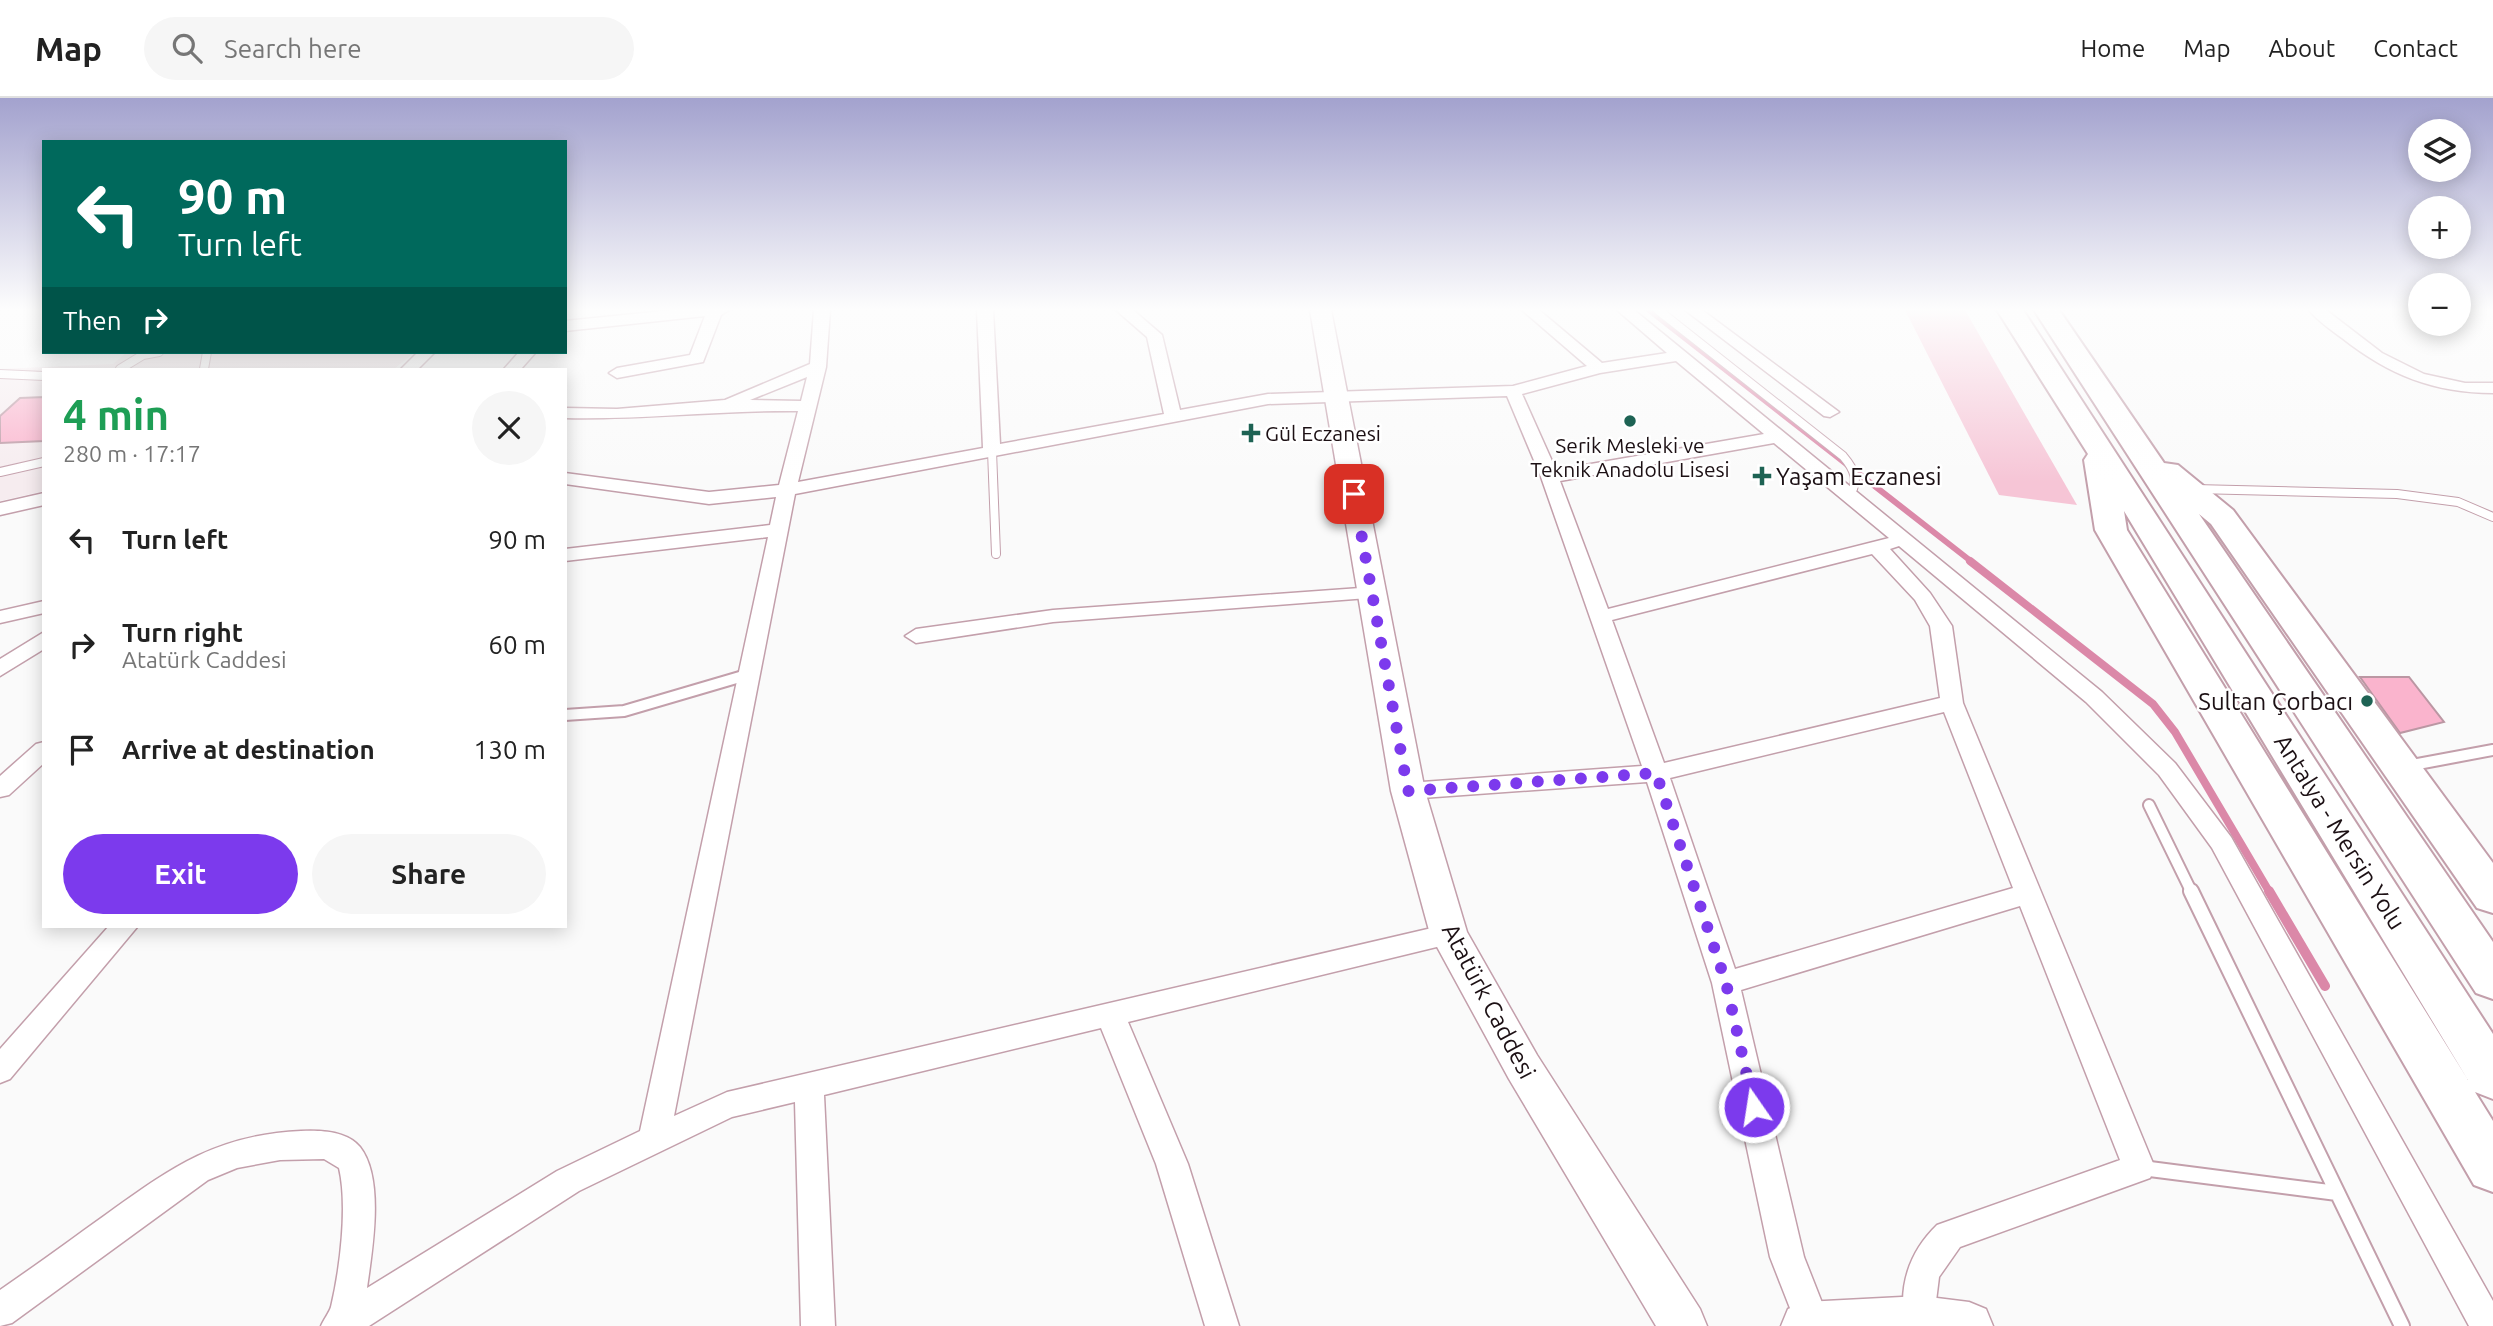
<!DOCTYPE html>
<meta charset="utf-8">
<style>
:root{--surface:#fff;--page:#f6f6f6;--text:#222;--muted:#767676;--line:#e0e0e0;--accent:#7c3aed}
body{margin:0;font-family:Ubuntu,sans-serif;background:var(--page);color:var(--text);height:100vh;display:flex;flex-direction:column;font-size:26px;white-space:nowrap}
*{box-sizing:border-box;margin:0}
p{font-size:23px;color:var(--muted)}
.icon{flex:none;width:38px;height:38px;fill:none;stroke:currentColor;stroke-width:2;stroke-linecap:round;stroke-linejoin:round}
.map{position:relative;flex:1;overflow:hidden}
.drawer{position:absolute;left:42px;top:270px;width:525px;height:560px;display:flex;flex-direction:column;background:var(--surface);border-radius:0px;box-shadow:0 4px 18px #0003}
.drawer>*{flex:none}
.banner{position:absolute;left:42px;top:42px;width:525px;height:214px;border-radius:0px;box-shadow:0 4px 18px #0003;background:#00695c;color:#fff;overflow:hidden}
.fabs{position:absolute;left:2408px;top:21px;display:grid;gap:14px}
.fabs a{display:grid;place-items:center;width:63px;height:63px;border-radius:50%;background:var(--surface);box-shadow:0 4px 18px #0003;font-size:35px}
.pin{position:absolute;display:grid;place-items:center;width:60px;height:60px;color:#fff;margin:-30px;border-radius:14px;box-shadow:0 4px 10px #0006}
.me{position:absolute;width:77px;margin:-38px;rotate:347deg;stroke-linejoin:round;filter:drop-shadow(0 0 5px #0008)}
.turn{display:flex;align-items:center;gap:24px;height:147px;padding:0 21px;font-size:32px}
.turn .icon{width:91px;height:91px;stroke-width:2.5}
.turn b{display:block;font-size:49px;line-height:60px}
.then{display:flex;align-items:center;height:66px;padding:0 21px;background:#0003;gap:14px;font-size:26px}
.round{display:grid;place-items:center;flex:none;width:74px;height:74px;border-radius:37px;background:var(--page)}
.headline{display:flex;align-items:center;justify-content:space-between;height:119px;padding:0 21px}
h1{font-size:42px;font-weight:700;line-height:52px;color:#1e9e55}
.action{display:flex;gap:14px;margin-top:auto;padding:14px 21px}
.action a{flex:1;height:80px;border-radius:42px;background:var(--accent);color:#fff;font-size:28px;font-weight:700;line-height:80px;text-align:center}
.action a+a{background:var(--page);color:var(--text)}
ul{padding:0;list-style:none}
li{display:flex;align-items:center;gap:21px;height:105px;padding:0 21px}
li div{flex:1}
li b{display:block;font-size:26px}
li em{font-style:normal}
header{display:flex;align-items:center;gap:42px;box-sizing:border-box;height:98px;padding:0 35px;background:var(--surface);border-bottom:2px solid var(--line)}
header strong{font-size:33px}
nav{display:flex;gap:38px;margin-inline-start:auto;font-size:24px}
.search{width:490px;height:63px;background:var(--page);display:flex;align-items:center;gap:18px;box-sizing:border-box;padding:0 24px;border-radius:38px;color:var(--muted);font-size:26px}
.map>svg:first-child{display:block}
</style>
<header>
<strong>Map</strong>
<div class="search"><svg class="icon" aria-label="search" viewBox="0 0 24 24"><circle cx="10" cy="10" r="6"/><path d="M15 15l6 6"/></svg>Search here</div>
<nav><a>Home</a><a>Map</a><a>About</a><a>Contact</a></nav>
</header>
<div class="map">
<svg width="2493" height="1228" viewBox="0 0 2493 1228">
<rect width="100%" height="100%" fill="#fafafa"/>
<path fill="#f6ecef" d="M127,254H415L394,271H44V393L0,403V271L113,266Z"/>
<path fill="#f6c5d6" d="M1905,212H1965L2077,407L1999,397Z"/>
<g fill="none" stroke-linecap="round" stroke-linejoin="round">
<path stroke="#db88a8" stroke-width="6" d="M1649,212L1972,464"/>
<path stroke="#db88a8" stroke-width="8" d="M1970,463L2153,606L2175,634L2270,795"/>
<path stroke="#db88a8" stroke-width="10" d="M2269,793L2325,888"/>
</g>
<path fill="#fab4cd" stroke="#bb97a3" stroke-width="2" d="M44,299V343L0,345V318L20,300Z
M2360,579H2409L2444,624L2400,635Z"/>
<g fill="none" stroke-linecap="round" stroke-linejoin="round">
<defs>
<path id="lane-far2" d="M1658,212L1843,358C1855,372 1860,384 1848,399
M120,271L143,257L159,254
M204,271L207,254
M0,276L44,278
M992,353L996,456
M0,374L44,364
M2195,391L2397,396L2458,404L2493,419"/>
<path id="lane-far1" d="M565,617L624,613L750,576
M2407,668L2493,652
M2149,707L2192,795"/>
<path id="lane" d="M2191,793L2402,1228
M2142,1070L2337,1095"/>
<path id="street" d="M673,212H729L721,217L703,264L617,280L609,275L617,270L690,257L705,218L565,233V223Z
M814,212H830L826,269L798,384L983,350L977,212H993L1000,346L1164,316L1147,239L1116,212H1133L1162,237L1180,312L1268,296L1513,288L1587,268L1522,212H1539L1602,265L1667,255L1617,212H1634L2102,594L2175,665L2231,739L2493,1203V1228H2469L2212,750L2159,677L2086,604L1899,448L1890,451L1930,495L1952,528L1963,605L2155,1070L2150,1080L1960,1149L1939,1179L1936,1203L1940,1228H1906C1897,1190 1909,1154 1937,1127L2120,1062L2020,808L1741,892L1804,1159L1830,1225L1829,1228H1797L1770,1159L1712,885L1647,684L1408,701L1399,699L1396,693L1399,687L1408,685L1642,668L1541,379L1507,298L1268,306L795,396L674,1018L727,994L1449,826L1459,829L1462,836L1459,843L1449,846L1128,924L1188,1066L1239,1228H1205L1156,1066L1101,930L824,997L835,1228H801L795,1004L732,1019L579,1093L369,1228H321C324,1221 329,1215 331,1209C340,1171 348,1108 339,1070L324,1061L280,1062L237,1070L208,1082L12,1225L0,1228V1192C35,1168 69,1143 104,1118C171,1070 215,1037 301,1033C320,1032 347,1033 360,1049C385,1081 372,1153 367,1190L557,1073L640,1033L768,439L565,463V451L770,427L776,399L709,406L565,386V375L709,394L779,387L798,313C720,312 643,322 565,320V310L617,311L725,302L810,266ZM1676,263L1764,336L1556,372L1522,296L1600,275ZM807,279L801,303L750,302ZM1774,345L1889,440L1608,511L1560,383ZM1872,456L1915,502L1930,528L1940,600L1664,665L1612,522ZM1944,614L2013,790L1735,871L1670,680Z
M1685,212H1702L1839,314L1830,319L1824,318Z
M2309,212H2326L2382,255L2424,276L2465,285H2493V295C2434,295 2389,277 2342,240C2331,232 2318,223 2309,212Z
M418,254H435L418,271H401Z
M519,254H536L521,271H504Z
M44,395V407L0,417V405Z
M1374,489L1381,491L1384,495L1381,499L1053,524L916,545L905,538L916,531L1053,512Z
M44,503V515L0,525V513Z
M44,534V551L0,578V561Z
M44,644V665L9,697L0,699V678L36,646Z
M109,828H138L10,981L0,985V951Z"/>
<path id="secondary" d="M1310,212H1331L1425,693L1467,834L1537,957L1700,1211L1707,1228H1656L1509,981L1430,836L1391,693Z
M1921,1198L1969,1204L1986,1211L1993,1228H1781L1788,1211L1805,1204Z"/>
<path id="highway" d="M1997,212H2023L2493,936V1001L2475,994L2493,1023V1094L2474,1087L2095,432L2084,362L2088,356ZM2124,413L2127,418L2468,982L2127,432Z
M2034,212H2059L2164,365L2178,367L2233,412L2493,765V815L2477,810L2211,426L2199,416L2493,844V901L2476,895Z"/>
</defs>
<use href="#lane-far2" stroke="#c39fab" stroke-width="10"/>
<use href="#lane-far1" stroke="#c39fab" stroke-width="14"/>
<use href="#lane" stroke="#c39fab" stroke-width="18"/>
<use href="#street" stroke="#c39fab" stroke-width="3"/>
<use href="#secondary" stroke="#c39fab" stroke-width="3"/>
<use href="#highway" stroke="#c39fab" stroke-width="4"/>
<use href="#lane-far2" stroke="#fff" stroke-width="8"/>
<use href="#lane-far1" stroke="#fff" stroke-width="10"/>
<use href="#lane" stroke="#fff" stroke-width="14"/>
<use href="#street" fill="#fff" fill-rule="evenodd"/>
<use href="#secondary" fill="#fff" fill-rule="evenodd"/>
<use href="#highway" fill="#fff" fill-rule="evenodd"/>
</g>
<linearGradient id="sky" x2="0" y2="1"><stop stop-color="#a3a2ce"/><stop offset="0.55" stop-color="#fdfdfd"/><stop offset="1" stop-color="#fdfdfd" stop-opacity="0"/></linearGradient>
<rect width="2493" height="384" fill="url(#sky)"/>
<g fill="none" stroke-linecap="round" stroke-linejoin="round">
<path stroke="#7c3aed" stroke-width="12" stroke-dasharray="0 21.6" d="M1354,396L1408,693L1656,675L1726,885L1754,1009"/>
</g>
<g fill="#1e6354" stroke="#fff" stroke-width="2.5">
<circle cx="1630" cy="323" r="7"/>
<path d="M1247.5 324.5h7v7h7v7h-7v7h-7v-7h-7v-7h7z"/>
<path d="M1758.5 367.5h7v7h7v7h-7v7h-7v-7h-7v-7h7z"/>
<circle cx="2367" cy="603" r="7"/>
</g>
<g text-anchor="middle" dominant-baseline="central" stroke-width="5" stroke-linejoin="round" paint-order="stroke">
<g font-size="21" fill="#1c1014" stroke="#fff" text-anchor="start">
<text x="1265" y="335">Gül Eczanesi</text>
<text x="1630" y="347" text-anchor="middle">Serik Mesleki ve<tspan x="1630" dy="24">Teknik Anadolu Lisesi</tspan></text>
</g>
<g font-size="24" fill="#1c1014" stroke="#fff" text-anchor="start">
<text x="1776" y="378">Yaşam Eczanesi</text>
<text x="2353" y="603" text-anchor="end">Sultan Çorbacı</text>
</g>
<g font-size="24" fill="#1c1014" stroke="#fff">
<text transform="translate(2340 734) rotate(58)">Antalya - Mersin Yolu</text>
<text transform="translate(1489 903) rotate(62)">Atatürk Caddesi</text>
</g>
</g>
</svg>
<div class="fabs">
<a><svg class="icon" aria-label="layers" viewBox="0 0 24 24"><path d="M12 4l9 5-9 5-9-5zM3 14l9 5 9-5"/></svg></a>
<a>+</a>
<a>−</a>
</div>
<div class="pin" style="left:1354px;top:396px;background:#d93025"><svg class="icon" aria-label="arrive" viewBox="0 0 24 24"><path d="M6 21V4h12l-3 4 3 4H6"/></svg></div>
<svg class="me" style="left:1754px;top:1009px" viewBox="-20 -20 40 40"><circle r="17" fill="#7c3aed" stroke="#fff" stroke-width="3"/><path d="M0-11L8 9 0 5-8 9z" fill="#fff"/></svg>
<div class="banner">
<div class="turn"><svg class="icon" aria-label="left" viewBox="0 0 24 24"><path d="M17 20v-9H6M10 6l-5 5 5 5"/></svg><div><b>90 m</b>Turn left</div></div>
<div class="then">Then<svg class="icon" aria-label="right" viewBox="0 0 24 24"><path d="M7 20v-9h11M14 6l5 5-5 5"/></svg></div>
</div>
<section class="drawer">
<div class="headline"><div><h1>4 min</h1><p>280 m · 17:17</p></div><a class="round"><svg class="icon" aria-label="close" viewBox="0 0 24 24"><path d="M6 6l12 12M18 6L6 18"/></svg></a></div>
<ul>
<li><svg class="icon" aria-label="left" viewBox="0 0 24 24"><path d="M17 20v-9H6M10 6l-5 5 5 5"/></svg><div><b>Turn left</b></div><em>90 m</em></li>
<li><svg class="icon" aria-label="right" viewBox="0 0 24 24"><path d="M7 20v-9h11M14 6l5 5-5 5"/></svg><div><b>Turn right</b><p>Atatürk Caddesi</p></div><em>60 m</em></li>
<li><svg class="icon" aria-label="arrive" viewBox="0 0 24 24"><path d="M6 21V4h12l-3 4 3 4H6"/></svg><div><b>Arrive at destination</b></div><em>130 m</em></li>
</ul>
<div class="action"><a>Exit</a><a>Share</a></div>
</section>
</div>
